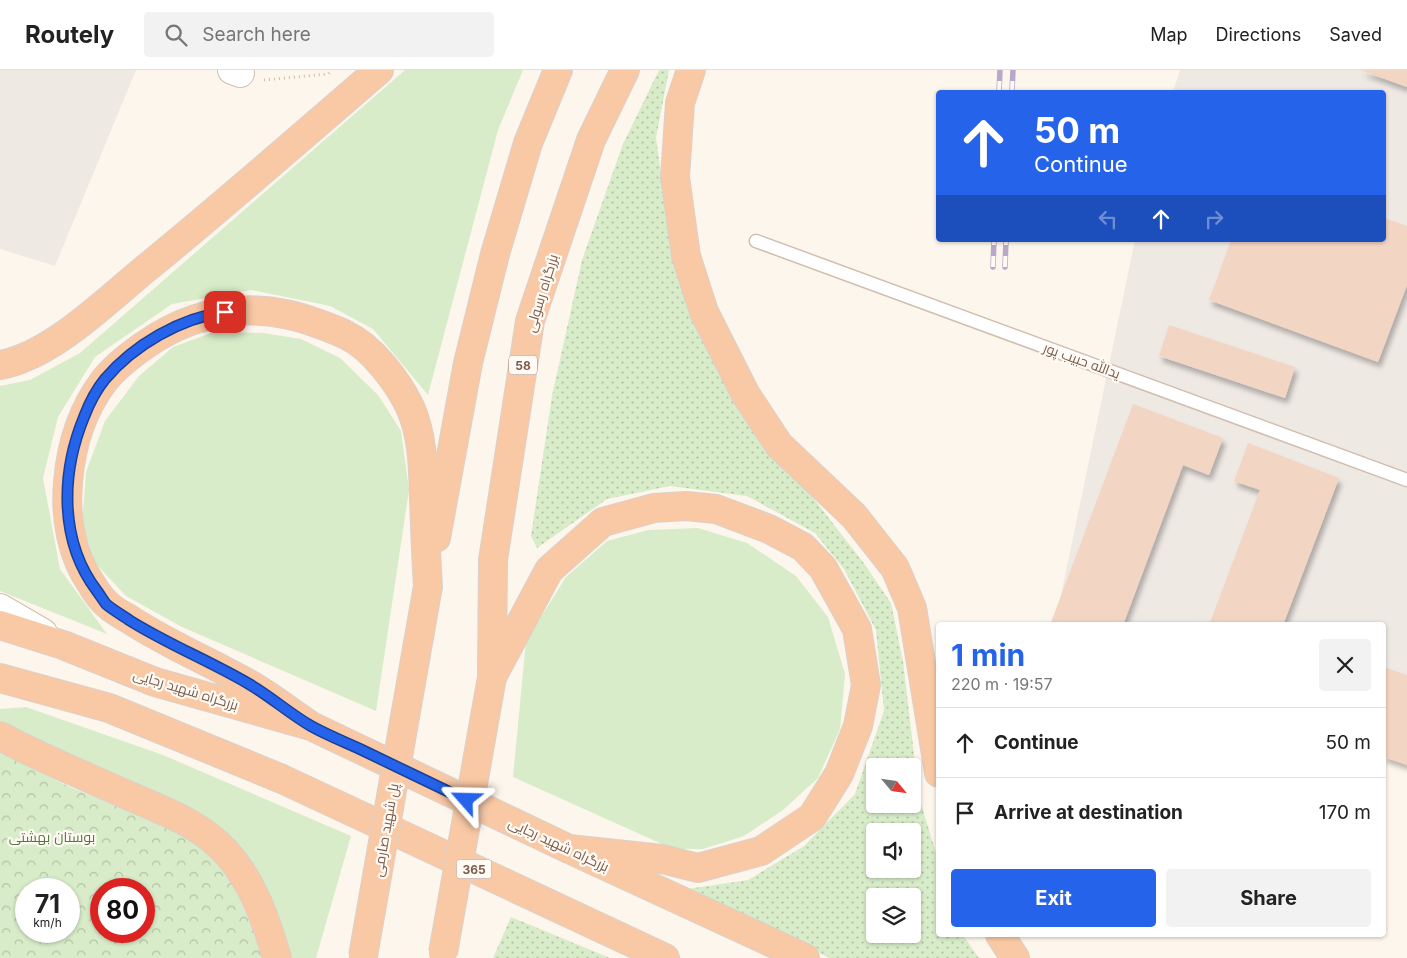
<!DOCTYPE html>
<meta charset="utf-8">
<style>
:root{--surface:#fff;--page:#f2f2f2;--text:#222;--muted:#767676;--line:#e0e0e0;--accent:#2563eb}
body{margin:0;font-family:Inter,Cairo,sans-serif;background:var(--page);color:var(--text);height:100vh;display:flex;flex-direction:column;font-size:19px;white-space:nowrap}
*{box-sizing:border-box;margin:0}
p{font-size:16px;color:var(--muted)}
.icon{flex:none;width:28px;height:28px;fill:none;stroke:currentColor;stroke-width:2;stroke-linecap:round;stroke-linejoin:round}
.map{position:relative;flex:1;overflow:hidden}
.sheet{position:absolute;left:936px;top:552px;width:450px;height:315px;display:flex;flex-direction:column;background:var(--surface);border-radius:5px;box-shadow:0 1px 4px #0004}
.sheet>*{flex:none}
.guide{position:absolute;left:936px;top:20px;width:450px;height:152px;border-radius:5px;box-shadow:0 1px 4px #0004;background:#2563eb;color:#fff;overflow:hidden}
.needle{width:32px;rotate:119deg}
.fabs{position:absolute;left:866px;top:688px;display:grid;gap:10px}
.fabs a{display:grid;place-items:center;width:55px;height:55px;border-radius:5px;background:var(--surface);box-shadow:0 1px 4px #0004;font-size:25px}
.speed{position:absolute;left:15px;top:808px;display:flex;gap:10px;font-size:25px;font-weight:700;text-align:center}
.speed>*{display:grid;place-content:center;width:65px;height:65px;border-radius:50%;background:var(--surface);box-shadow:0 1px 4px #0004;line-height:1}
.speed small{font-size:12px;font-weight:400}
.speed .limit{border:8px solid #d22;background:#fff;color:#111}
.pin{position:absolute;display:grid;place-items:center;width:42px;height:42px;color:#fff;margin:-21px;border-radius:10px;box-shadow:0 2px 8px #0006}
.me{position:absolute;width:55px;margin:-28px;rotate:295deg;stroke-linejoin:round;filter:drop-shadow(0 0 4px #0008)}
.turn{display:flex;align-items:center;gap:18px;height:105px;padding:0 15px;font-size:22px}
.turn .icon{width:65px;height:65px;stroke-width:2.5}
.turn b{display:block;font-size:35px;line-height:42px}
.lanes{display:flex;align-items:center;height:48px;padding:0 15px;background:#0003;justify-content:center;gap:25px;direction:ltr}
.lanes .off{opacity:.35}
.round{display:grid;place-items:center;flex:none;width:52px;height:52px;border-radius:5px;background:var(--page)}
.headline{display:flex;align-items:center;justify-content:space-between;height:85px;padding:0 15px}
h1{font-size:30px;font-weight:700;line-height:38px;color:var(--accent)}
.action{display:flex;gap:10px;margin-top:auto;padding:10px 15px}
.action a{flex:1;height:58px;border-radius:5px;background:var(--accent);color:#fff;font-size:20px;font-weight:700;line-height:58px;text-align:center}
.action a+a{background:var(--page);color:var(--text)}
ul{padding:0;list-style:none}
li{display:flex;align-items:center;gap:15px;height:70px;padding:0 15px;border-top:1px solid var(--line)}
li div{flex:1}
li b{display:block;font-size:19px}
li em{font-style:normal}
header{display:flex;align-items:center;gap:30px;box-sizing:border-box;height:70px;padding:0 25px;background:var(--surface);border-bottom:1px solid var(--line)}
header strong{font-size:24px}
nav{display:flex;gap:28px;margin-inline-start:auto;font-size:18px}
.search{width:350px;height:45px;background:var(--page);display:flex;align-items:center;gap:12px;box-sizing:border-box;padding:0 18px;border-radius:5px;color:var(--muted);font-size:19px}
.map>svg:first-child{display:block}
</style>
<header>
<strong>Routely</strong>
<div class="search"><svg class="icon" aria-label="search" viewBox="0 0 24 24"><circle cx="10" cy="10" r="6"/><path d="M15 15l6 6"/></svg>Search here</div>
<nav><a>Map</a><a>Directions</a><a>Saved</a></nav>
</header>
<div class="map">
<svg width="1407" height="888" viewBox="0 0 1407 888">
<defs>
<pattern id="forest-crowns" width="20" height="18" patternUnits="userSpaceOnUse" patternTransform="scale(1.25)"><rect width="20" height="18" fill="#d8ecc9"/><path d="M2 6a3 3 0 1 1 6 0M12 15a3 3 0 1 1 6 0" fill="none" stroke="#b4c2a5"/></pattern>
<pattern id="garden-dots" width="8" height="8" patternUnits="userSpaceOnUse" patternTransform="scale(1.25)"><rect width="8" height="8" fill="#d8ecc9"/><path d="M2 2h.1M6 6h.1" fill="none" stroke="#b4c2a5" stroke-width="1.8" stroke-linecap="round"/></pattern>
<filter id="shadow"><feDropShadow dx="3" dy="5.5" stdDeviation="2.5" flood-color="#0004"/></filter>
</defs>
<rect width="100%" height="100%" fill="#fdf6ec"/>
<path fill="#efe9e4" d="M0,0H136L55,196L0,179Z
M1180,0H1407V668L1384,660V555L1055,554L1135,170H1384V22H1173Z"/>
<path fill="#d8ecc9" d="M405,0H523L498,60L428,325L373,259L330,236L251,220L172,234L95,287L58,347L43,408L60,499L107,564L0,521V316L30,310L80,283Z
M214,262L263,263L301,269L340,288L378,325L401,361L409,420L376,641L182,557L126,526L96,494L82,454L86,402L105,351L139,306L173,277Z
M698,458L747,473L796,506L828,547L845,604L840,659L818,708L783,740L744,766L703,779H673L513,707L526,571L566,507L607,471L648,460Z
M26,637L163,685L351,766L316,888H283L243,794L0,656V639Z"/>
<path fill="url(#forest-crowns)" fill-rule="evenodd" d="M0,680L20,692L72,718L172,757L195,770L216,790L233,816L250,851L262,888H0ZM26,819H69V861H26ZM101,819H144V861H101Z"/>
<path fill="url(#garden-dots)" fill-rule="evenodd" d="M659,0H669L656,68L667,145L800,411L863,492L891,533L903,591L919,727L939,793V865H963L979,888H830L681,820L748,810L804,776L855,724L884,641L876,560L844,499L815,463L747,426L670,416L607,429L537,478L531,466L552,326L582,190L623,74ZM875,696H912V734H875ZM875,761H912V799H875ZM875,826H912V864H875Z
M511,847L610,888H493Z"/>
<path fill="#f3d5c3" filter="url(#shadow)" d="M1360,0H1407V17Z
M1384,148L1407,156V215L1378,292L1209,230L1231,170H1384Z
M1169,255L1295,297L1285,328L1159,286Z
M1133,334L1223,368L1209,405L1183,395L1123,555H1050Z
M1248,373L1339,408L1283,555H1209L1260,420L1234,411Z
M1384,597L1407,605V695L1384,687Z"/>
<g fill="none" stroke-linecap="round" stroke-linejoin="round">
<defs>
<path id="service" d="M756,171L1407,410"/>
<path id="tertiary" d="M232,0L240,3
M0,538L43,563"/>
<path id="trunk" d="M691,0L680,33L675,107L686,186L704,242L746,325L779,375L854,446L895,498L912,538L939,703
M0,295C51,286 105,232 144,200C224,135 301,67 379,0
M436,468L468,293L495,184L528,73L558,0
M0,555L63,575L155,612L311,656L569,779L805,888
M492,603L493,490L530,251L591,70L625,0
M492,607L549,500L603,452L654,438L686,436L716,439L769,459L803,477L823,498L857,559L866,615L858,656L839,704L812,747L761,781L698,798L662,789L569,779
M0,608L109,638L282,709L665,888
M311,656C290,642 269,625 247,613C208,591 167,574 129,549C122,545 114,541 108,535C102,530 96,522 92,515C71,485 65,447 68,412C71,376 82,340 104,311C114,298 128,287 142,277C198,237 258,230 322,255C330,258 339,261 346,265C372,277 398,312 410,337C423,366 423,398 424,428C425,458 426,487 428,516
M0,666C40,688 83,705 125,724C161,740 198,752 226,782C253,812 266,850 277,888
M1000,865L1015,888"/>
</defs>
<use href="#service" stroke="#d1beb0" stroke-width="15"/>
<use href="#tertiary" stroke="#d1beb0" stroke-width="30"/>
<use href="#trunk" stroke="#dad1cd" stroke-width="30"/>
<path stroke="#d9b8a5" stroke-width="3" stroke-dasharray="1 4" stroke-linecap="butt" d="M264,10L328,4L332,0"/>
<use href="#service" stroke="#fff" stroke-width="12"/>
<use href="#tertiary" stroke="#fff" stroke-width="28"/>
<use href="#trunk" stroke="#f9c8a4" stroke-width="28"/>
<defs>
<path id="rail" d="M999,22L1000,0
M1012,22L1013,0
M993,197L994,170
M1005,197L1006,170"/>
</defs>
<use href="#rail" stroke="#b9a8c9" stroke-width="5.5"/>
<use href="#rail" stroke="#fffaf3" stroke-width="4" stroke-dasharray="11" stroke-linecap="butt"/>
<defs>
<path id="trunk-bridge" d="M443,883L492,607
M363,886L428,516"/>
</defs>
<use href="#trunk-bridge" stroke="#dad1cd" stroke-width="30" stroke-linecap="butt"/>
<use href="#trunk-bridge" stroke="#f9c8a4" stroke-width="28"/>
</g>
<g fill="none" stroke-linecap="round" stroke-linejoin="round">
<defs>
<path id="route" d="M225,242C180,248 134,275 105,309C96,320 89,334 84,347C61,403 59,471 97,521C100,525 103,530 106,534C113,540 122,545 129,550C167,574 210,591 249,614C270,626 290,644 311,656C327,665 345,672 362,680C397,697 431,713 466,730"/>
</defs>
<use href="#route" stroke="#184099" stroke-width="12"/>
<use href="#route" stroke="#2563eb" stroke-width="9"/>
</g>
<g text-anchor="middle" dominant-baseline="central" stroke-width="4.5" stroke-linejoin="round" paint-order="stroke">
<g fill="#fffaf3" stroke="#a28b7f" stroke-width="1">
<rect x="509" y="285.5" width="28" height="19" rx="4"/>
<rect x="456.5" y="789.5" width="35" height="19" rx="4"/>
</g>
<g font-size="12" font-weight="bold" fill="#7a5c4d">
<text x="523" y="295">58</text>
<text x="474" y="799">365</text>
</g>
<g font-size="14" fill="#7a5c4d" stroke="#fffaf3">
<text transform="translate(541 223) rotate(-73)">بزرگراه رسولی</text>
<text transform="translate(1082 290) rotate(20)">یدالله حبیب پور</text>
<text transform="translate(186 619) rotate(17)">بزرگراه شهید رجایی</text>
<text transform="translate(385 760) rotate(-80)">پل شهید صارمی</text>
<text transform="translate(559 774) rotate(25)">بزرگراه شهید رجایی</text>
</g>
<g font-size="14" fill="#537a41" stroke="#fffaf3">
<text x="52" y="766">بوستان بهشتی</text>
</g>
</g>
</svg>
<div class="fabs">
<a><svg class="needle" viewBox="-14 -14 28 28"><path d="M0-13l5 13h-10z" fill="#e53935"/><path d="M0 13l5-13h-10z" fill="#767676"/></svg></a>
<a><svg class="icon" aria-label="sound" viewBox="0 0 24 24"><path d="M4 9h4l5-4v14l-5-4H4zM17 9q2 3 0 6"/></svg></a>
<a><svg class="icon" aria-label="layers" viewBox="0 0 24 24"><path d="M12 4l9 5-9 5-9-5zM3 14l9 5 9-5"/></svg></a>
</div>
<div class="speed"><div>71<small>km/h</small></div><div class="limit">80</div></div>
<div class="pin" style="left:225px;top:242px;background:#d93025"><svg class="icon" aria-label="arrive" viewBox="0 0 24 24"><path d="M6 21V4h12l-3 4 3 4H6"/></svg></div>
<svg class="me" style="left:466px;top:730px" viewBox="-20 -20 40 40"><path d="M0-17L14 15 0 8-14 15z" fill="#2563eb" stroke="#fff" stroke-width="4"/></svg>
<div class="guide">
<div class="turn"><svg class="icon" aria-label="ahead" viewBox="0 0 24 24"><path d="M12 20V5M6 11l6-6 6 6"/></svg><div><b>50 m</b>Continue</div></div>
<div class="lanes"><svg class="icon off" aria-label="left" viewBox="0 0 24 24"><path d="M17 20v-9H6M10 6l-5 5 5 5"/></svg><svg class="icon" aria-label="ahead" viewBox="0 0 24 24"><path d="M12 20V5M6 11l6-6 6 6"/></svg><svg class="icon off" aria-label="right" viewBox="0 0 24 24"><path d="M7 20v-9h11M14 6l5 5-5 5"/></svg></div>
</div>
<section class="sheet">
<div class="headline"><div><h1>1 min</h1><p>220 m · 19:57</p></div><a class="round"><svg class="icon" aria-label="close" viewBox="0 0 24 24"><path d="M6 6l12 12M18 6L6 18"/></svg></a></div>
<ul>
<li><svg class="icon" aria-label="ahead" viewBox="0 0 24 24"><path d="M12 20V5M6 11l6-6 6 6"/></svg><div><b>Continue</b></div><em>50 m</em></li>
<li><svg class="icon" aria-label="arrive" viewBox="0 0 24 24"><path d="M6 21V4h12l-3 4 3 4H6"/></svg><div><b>Arrive at destination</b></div><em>170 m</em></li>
</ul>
<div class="action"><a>Exit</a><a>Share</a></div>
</section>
</div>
